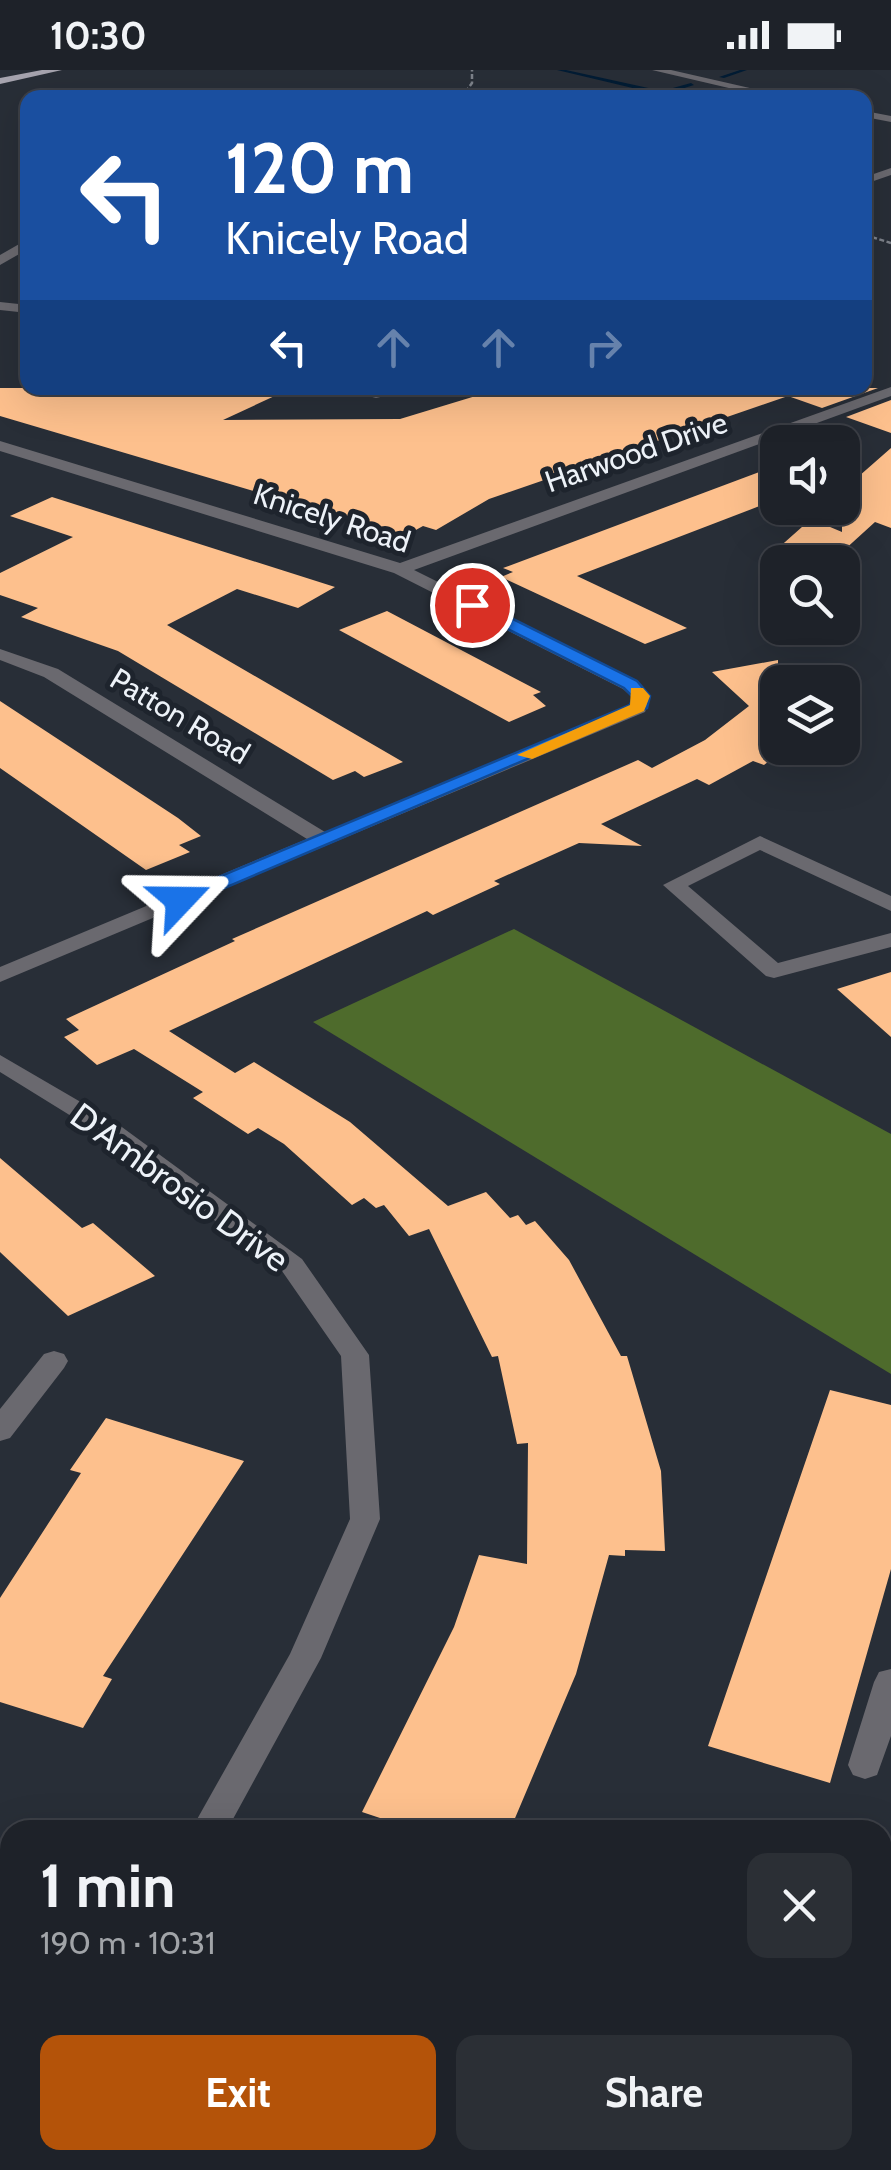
<!DOCTYPE html>
<meta charset="utf-8">
<style>
:root{--surface:#1e2229;--page:#2b2f35;--text:#f1f3f6;--muted:#a1a4a8;--line:#3c3f46;--accent:#b45309}
body{margin:0;font-family:Cabin,sans-serif;background:var(--page);color:var(--text);height:100vh;display:flex;flex-direction:column;font-size:38px;white-space:nowrap}
*{box-sizing:border-box;margin:0}
p{font-size:32px;color:var(--muted)}
.icon{flex:none;width:55px;height:55px;fill:none;stroke:currentColor;stroke-width:2;stroke-linecap:round;stroke-linejoin:round}
.map{position:relative;flex:1;overflow:hidden}
.details{position:absolute;left:0px;top:1750px;width:892px;height:350px;display:flex;flex-direction:column;background:var(--surface);border-radius:30px 30px 0 0;box-shadow:0 10px 40px #0002,0 0 0 2px var(--line)}
.details>*{flex:none}
.banner{position:absolute;left:20px;top:20px;width:852px;height:305px;border-radius:20px;box-shadow:0 10px 40px #0002,0 0 0 2px var(--line);background:#1a4fa0;color:#fff;overflow:hidden}
.controls{position:absolute;left:760px;top:355px;display:grid;gap:20px}
.controls a{display:grid;place-items:center;width:100px;height:100px;border-radius:20px;background:var(--surface);box-shadow:0 10px 40px #0002,0 0 0 2px var(--line);font-size:50px}
.pin{position:absolute;display:grid;place-items:center;width:85px;height:85px;color:#fff;margin:-42px;border:5px solid #fff;border-radius:50%;box-shadow:0 2px 10px #0007}
.me{position:absolute;width:110px;margin:-55px;rotate:67deg;stroke-linejoin:round;filter:drop-shadow(0 0 8px #0008)}
.turn{display:flex;align-items:center;gap:35px;height:210px;padding:0 40px;font-size:45px}
.turn .icon{width:130px;height:130px;stroke-width:2.5}
.turn b{display:block;font-size:70px;line-height:85px}
.lanes{display:flex;align-items:center;height:95px;padding:0 40px;background:#0003;justify-content:center;gap:50px;direction:ltr}
.lanes .off{opacity:.35}
.round{display:grid;place-items:center;flex:none;width:105px;height:105px;border-radius:20px;background:var(--page)}
.head{display:flex;align-items:center;justify-content:space-between;height:170px;padding:0 40px}
h1{font-size:60px;font-weight:700;line-height:75px}
.primary-button{display:flex;gap:20px;margin-top:auto;padding:20px 40px}
.primary-button a{flex:1;height:115px;border-radius:20px;background:var(--accent);color:#fff;font-size:40px;font-weight:700;line-height:115px;text-align:center}
.primary-button a+a{background:var(--page);color:var(--text)}
.status{display:flex;justify-content:space-between;align-items:center;height:70px;padding:0 50px;background:var(--surface);direction:ltr}
.status svg{height:28px;fill:currentColor}
.map>svg:first-child{display:block}
</style>
<div class="status"><b>10:30</b><svg viewBox="0 0 49 12"><path d="M0 12V9h3v3zM5 12V6h3v6zM10 12V3h3v9zM15 12V0h3v12zM26 1h20v11H26zM47 4h2v5h-2z"/></svg></div>
<div class="map">
<svg width="891" height="2100" viewBox="0 0 891 2100">
<rect width="100%" height="100%" fill="#282e37"/>
<path fill="#4e6b2c" d="M514,859L891,1064V1304L313,952Z"/>
<g fill="none" stroke-linecap="round" stroke-linejoin="round">
<path fill="#021c34" fill-rule="evenodd" d="M557,0H566L662,21L691,13L694,15L662,25Z
M740,0H747L724,8L719,7Z"/>
</g>
<path fill="#fdc08d" d="M0,318H292L223,350L400,349L502,318H878L822,338L788,326L489,429L436,460L423,456L405,466L0,346Z
M891,330V363L846,347Z
M891,378V458L875,452L831,492L776,480L811,449L842,462V421Z
M778,395V429L577,506L687,558L645,574L501,507L513,502L503,498Z
M52,427L335,517L298,538L237,519L167,555L403,692L364,707L355,701L333,710L118,581L21,547L38,538L0,525V503L73,467L10,446Z
M387,541L541,622L533,625L546,636L509,652L339,560Z
M778,590V684L764,695L753,691L709,715L697,709L601,754L642,776L579,773L494,811L500,814L433,845L427,841L169,961L235,1003L254,992L350,1052L448,1136L486,1122L510,1148L518,1145L526,1155L535,1151L569,1190L621,1286H627L661,1401L665,1481L625,1480V1486L609,1485L576,1604L510,1760H416L362,1742L454,1557L479,1485L527,1494L528,1373L517,1374L498,1286L492,1287L429,1159L409,1166L384,1135L376,1138L364,1128L352,1135L284,1074L258,1058L248,1064L193,1028L203,1022L134,979L97,995L64,967L79,960L66,949L235,871L232,869L638,690L652,698L705,670L749,636L712,602Z
M0,631L178,748L201,766L179,775L190,782L146,800L0,698Z
M891,902V967L837,919Z
M0,1088L82,1158L93,1153L155,1206L68,1246L0,1182Z
M830,1320L891,1335V1499L830,1713L708,1676Z
M106,1348L244,1391L103,1606L112,1609L83,1658L0,1632V1528L81,1403L70,1400Z"/>
<g fill="none" stroke-linecap="round" stroke-linejoin="round">
<path stroke="#7d828a" stroke-width="2.5" stroke-dasharray="5 2.5" stroke-linecap="butt" d="M461,28L472,13V0
M865,165L891,173"/>
<path fill="#6a696f" fill-rule="evenodd" d="M652,0H671L793,28H771Z
M865,41L891,46V52L865,47Z
M891,98V105L865,114V107Z
M28,169V179L0,195V185Z
M0,232L28,235V243L0,240Z
M891,317V326L414,500L637,611L651,626L645,642L0,912V897L307,769L44,607L0,590V579L58,599L325,762L630,635L632,627L623,619L394,503L0,381V371L400,493Z
M339,318H420L376,328Z
M760,766L891,826V841L760,780L688,816L778,893L891,863V877L774,908L766,906L663,815Z
M0,985L115,1052L302,1189L369,1285L380,1449L321,1588L227,1760H191L290,1584L350,1449L341,1286L282,1201L97,1062L0,1002Z
M54,1281L64,1284L68,1291L64,1298L10,1368L0,1371V1339L44,1284Z
M891,1599V1666L877,1705L865,1709L853,1705L848,1695L874,1612L879,1602Z
M0,1819L10,1822V1862L0,1859Z
M10,2076V2090H44L40,2100H0Z"/>
<path fill="#a6a4af" fill-rule="evenodd" d="M42,0H62L0,14V8Z"/>
</g>
<path fill="#1a73e8" stroke="#114b97" stroke-width="2.5" d="M466,531H477L637,611L650,626L647,638L187,834H173V826L630,635L633,627L624,618L466,538Z"/>
<path fill="#f59e0b" d="M631,618H643L650,626L644,641L532,689L517,685L630,635Z"/>
<g text-anchor="middle" dominant-baseline="central" stroke-width="10" stroke-linejoin="round" paint-order="stroke">
<g font-size="30" fill="#edf2f8" stroke="#1e242d">
<text transform="translate(636 382) rotate(-19)">Harwood Drive</text>
<text transform="translate(332 448) rotate(18)">Knicely Road</text>
<text transform="translate(180 646) rotate(31)">Patton Road</text>
</g>
<g font-size="35" fill="#edf2f8" stroke="#1e242d">
<text transform="translate(180 1117) rotate(36)">D'Ambrosio Drive</text>
</g>
</g>
</svg>
<div class="controls">
<a><svg class="icon" aria-label="sound" viewBox="0 0 24 24"><path d="M4 9h4l5-4v14l-5-4H4zM17 9q2 3 0 6"/></svg></a>
<a><svg class="icon" aria-label="search" viewBox="0 0 24 24"><circle cx="10" cy="10" r="6"/><path d="M15 15l6 6"/></svg></a>
<a><svg class="icon" aria-label="layers" viewBox="0 0 24 24"><path d="M12 4l9 5-9 5-9-5zM3 14l9 5 9-5"/></svg></a>
</div>
<div class="pin" style="left:472px;top:535px;background:#d93025"><svg class="icon" aria-label="arrive" viewBox="0 0 24 24"><path d="M6 21V4h12l-3 4 3 4H6"/></svg></div>
<svg class="me" style="left:180px;top:830px" viewBox="-20 -20 40 40"><path d="M0-17L14 15 0 8-14 15z" fill="#1a73e8" stroke="#fff" stroke-width="4"/></svg>
<div class="banner">
<div class="turn"><svg class="icon" aria-label="left" viewBox="0 0 24 24"><path d="M17 20v-9H6M10 6l-5 5 5 5"/></svg><div><b>120 m</b>Knicely Road</div></div>
<div class="lanes"><svg class="icon" aria-label="left" viewBox="0 0 24 24"><path d="M17 20v-9H6M10 6l-5 5 5 5"/></svg><svg class="icon off" aria-label="ahead" viewBox="0 0 24 24"><path d="M12 20V5M6 11l6-6 6 6"/></svg><svg class="icon off" aria-label="ahead" viewBox="0 0 24 24"><path d="M12 20V5M6 11l6-6 6 6"/></svg><svg class="icon off" aria-label="right" viewBox="0 0 24 24"><path d="M7 20v-9h11M14 6l5 5-5 5"/></svg></div>
</div>
<section class="details">
<div class="head"><div><h1>1 min</h1><p>190 m · 10:31</p></div><a class="round"><svg class="icon" aria-label="close" viewBox="0 0 24 24"><path d="M6 6l12 12M18 6L6 18"/></svg></a></div>
<div class="primary-button"><a>Exit</a><a>Share</a></div>
</section>
</div>
